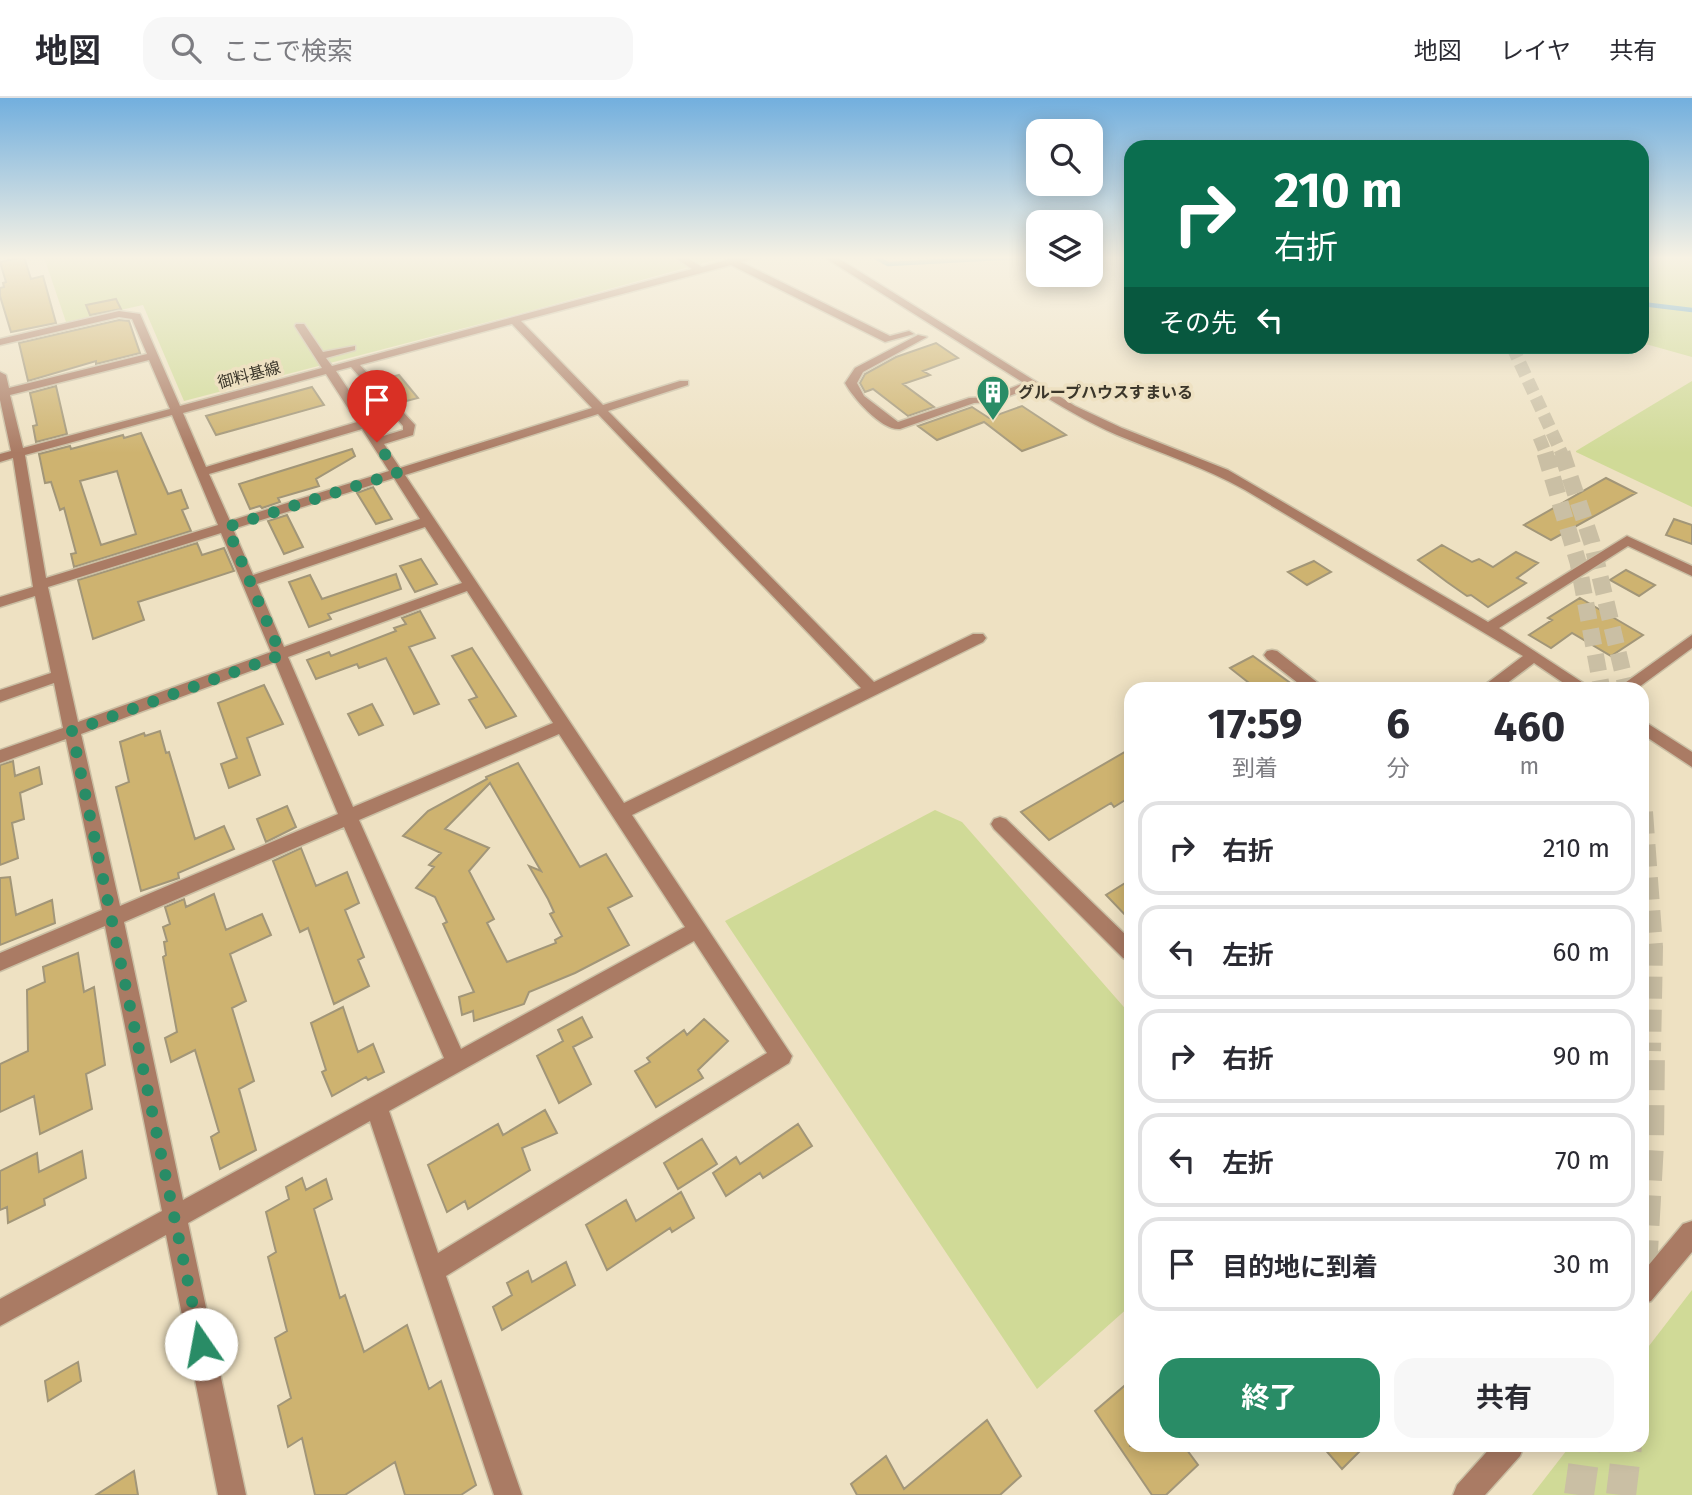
<!DOCTYPE html>
<html lang="ja">
<meta charset="utf-8">
<style>
:root{--surface:#fff;--page:#f7f7f7;--text:#2b2b33;--muted:#7c7c81;--line:#e1e1e2;--accent:#298c66}
body{margin:0;font-family:"Fira Sans","Noto Sans JP",sans-serif;background:var(--page);color:var(--text);height:100vh;display:flex;flex-direction:column;font-size:26px;white-space:nowrap}
*{box-sizing:border-box;margin:0}
p{font-size:23px;color:var(--muted)}
.icon{flex:none;width:38px;height:38px;fill:none;stroke:currentColor;stroke-width:2;stroke-linecap:round;stroke-linejoin:round}
.map{position:relative;flex:1;overflow:hidden}
.sheet{position:absolute;left:1124px;top:584px;width:525px;height:770px;display:flex;flex-direction:column;background:var(--surface);border-radius:21px;box-shadow:0 4px 18px #0003}
.sheet>*{flex:none}
.hud{position:absolute;left:1124px;top:42px;width:525px;height:214px;border-radius:21px;box-shadow:0 4px 18px #0003;background:#0b6e4f;color:#fff;overflow:hidden}
.controls{position:absolute;left:1026px;top:21px;display:grid;gap:14px}
.controls a{display:grid;place-items:center;width:77px;height:77px;border-radius:14px;background:var(--surface);box-shadow:0 4px 18px #0003;font-size:35px}
.pin{position:absolute;display:grid;place-items:center;width:60px;height:60px;color:#fff;margin:-72px -30px;border-radius:50% 50% 50% 0;rotate:-45deg;box-shadow:0 0 7px #0007}
.pin .icon{rotate:45deg}
.me{position:absolute;width:77px;margin:-38px;rotate:348deg;stroke-linejoin:round;filter:drop-shadow(0 0 5px #0008)}
.turn{display:flex;align-items:center;gap:24px;height:147px;padding:0 35px;font-size:32px}
.turn .icon{width:91px;height:91px;stroke-width:2.5}
.turn b{display:block;font-size:49px;line-height:60px}
.then{display:flex;align-items:center;height:66px;padding:0 35px;background:#0003;gap:14px;font-size:26px}
.eta{display:flex;justify-content:space-evenly;align-items:center;height:119px;text-align:center}
.eta b{font-size:42px;font-weight:700;line-height:49px}
.cta{display:flex;gap:14px;margin-top:auto;padding:14px 35px}
.cta a{flex:1;height:80px;border-radius:21px;background:var(--accent);color:#fff;font-size:28px;font-weight:700;line-height:80px;text-align:center}
.cta a+a{background:var(--page);color:var(--text)}
ul{padding:0;list-style:none}
li{display:flex;align-items:center;gap:21px;height:94px;margin:0 14px 10px;padding:0 21px;border:4px solid var(--line);border-radius:21px}
li div{flex:1}
li b{display:block;font-size:26px}
li em{font-style:normal}
header{display:flex;align-items:center;gap:42px;box-sizing:border-box;height:98px;padding:0 35px;background:var(--surface);border-bottom:2px solid var(--line)}
header strong{font-size:33px}
nav{display:flex;gap:38px;margin-inline-start:auto;font-size:24px}
.search{width:490px;height:63px;background:var(--page);display:flex;align-items:center;gap:18px;box-sizing:border-box;padding:0 24px;border-radius:21px;color:var(--muted);font-size:26px}
.map>svg:first-child{display:block}
</style>
<header>
<strong>地図</strong>
<div class="search"><svg class="icon" aria-label="search" viewBox="0 0 24 24"><circle cx="10" cy="10" r="6"/><path d="M15 15l6 6"/></svg>ここで検索</div>
<nav><a>地図</a><a>レイヤ</a><a>共有</a></nav>
</header>
<div class="map">
<svg width="1692" height="1397" viewBox="0 0 1692 1397">
<rect width="100%" height="100%" fill="#eee1c2"/>
<path fill="#d0da97" d="M44,159H725L530,213L184,303L143,207L66,224Z
M1642,159H1692V259L1642,245Z
M1692,283V409L1576,354V353Z
M935,712L962,724L1130,916V1208L1037,1291L725,823Z
M1692,1192V1397H1532L1570,1348H1642V1257Z"/>
<g fill="none" stroke-linecap="round" stroke-linejoin="round">
<path stroke="#61a7ce" stroke-width="4.5" d="M875,159L888,166L1018,159
M1642,206L1692,212"/>
</g>
<path fill="#ceb370" stroke="#a29678" stroke-width="2" fill-rule="evenodd" d="M24,159L31,181L43,178L56,225L11,234L0,198V190L4,189L3,185L6,184L0,164Z
M116,201L121,211L90,217L86,207Z
M119,222L129,223L140,255L96,266V263L28,283L19,245Z
M936,245L958,260L923,273L930,277L903,286L934,309L908,318L873,291L865,294L860,285L865,276L896,259Z
M399,277L418,300L399,305L378,283Z
M56,288L67,336L36,344L33,328L37,327L30,295Z
M312,289L324,307L216,337L206,318Z
M1022,308L1066,337L1022,353L984,324L937,342L918,328L972,309L989,320Z
M141,335L168,396L181,392L188,410L182,412L191,433L74,469L71,456L76,455L64,410L60,412L51,384L45,385L39,356L70,348L71,351L123,337L124,340ZM117,373L136,436L101,447L80,383Z
M352,351L355,358L316,381L319,388L278,400L280,404L262,410L260,408L250,411L239,386Z
M1606,380L1636,395L1551,442L1524,427Z
M373,389L392,421L376,426L357,395Z
M287,417L303,449L284,456L268,423Z
M1674,421L1692,427V446L1666,437Z
M197,445L202,457L224,450L234,473L138,504L144,522L93,541L78,482Z
M1442,447L1472,464L1479,461L1493,469L1516,454L1538,465L1517,480L1526,485L1488,509L1471,497L1467,498L1447,484L1418,462Z
M421,461L437,486L415,494L400,468Z
M1314,463L1331,474L1307,487L1288,474Z
M1626,472L1655,487L1639,498L1610,482Z
M396,476L401,491L328,516L331,521L309,529L289,484L310,477L322,501Z
M1580,500L1643,537L1611,558L1572,535L1551,550L1529,537L1552,522L1548,520Z
M420,513L435,540L409,549L439,606L414,616L386,560L359,570L357,566L316,581L307,562L329,554L331,558L396,533L394,530L406,526L402,520Z
M472,550L516,618L486,630L469,602L477,599L452,558Z
M1253,558L1300,592H1258L1230,570Z
M264,587L283,626L247,640L260,677L229,690L221,666L237,660L218,605Z
M372,606L383,627L359,637L348,616Z
M160,633L166,655L169,654L195,741L224,728L234,751L178,775L179,780L141,793L116,689L129,684L120,644L144,635L145,638Z
M1130,651V699L1114,709L1111,705L1049,742L1021,714Z
M13,663L15,678L39,669L42,686L20,695L24,721L12,725L18,760L0,767V667Z
M518,665L580,769L606,756L632,798L608,810L629,847L575,875L529,894L524,906L474,923L473,913L462,917L459,899L474,894L443,826L447,824L435,799L416,790L434,769L429,767L441,755L403,738L428,713L487,681L486,679ZM490,685L541,773L529,768L548,801L554,814L550,816L562,838L555,842L556,845L507,864L487,825L494,821L469,773L489,750L445,731Z
M287,708L296,729L266,744L257,721Z
M301,750L316,788L347,774L359,805L345,812L364,859L358,862L369,888L334,906L308,830L300,834L273,763Z
M10,779L16,817L52,802L55,825L0,847V780Z
M1130,782V822L1106,797Z
M214,796L226,832L262,816L271,837L230,856L246,903L232,910L254,983L239,991L256,1052L220,1071L211,1039L219,1034L195,952L171,964L165,940L177,934L163,859L166,857L164,844L167,843L163,829L170,826L165,809L184,801L186,809Z
M78,855L84,894L94,889L105,967L86,976L92,1011L40,1036L34,998L0,1014V966L28,953L27,892L45,884L43,869Z
M343,909L358,954L373,946L384,974L368,982L366,979L332,998L322,974L326,972L311,925Z
M582,919L592,939L573,949L591,986L559,1005L537,958L563,943L558,932Z
M704,921L728,943L698,972L703,980L656,1009L635,973L650,964L647,960L684,932L687,937Z
M545,1012L557,1035L522,1050L530,1072L468,1111L465,1103L447,1114L428,1067L498,1026L503,1037Z
M798,1026L812,1048L763,1080L760,1075L726,1098L713,1075L736,1059L740,1066Z
M702,1041L717,1066L678,1091L664,1065Z
M82,1053L86,1080L44,1101L45,1107L8,1125L7,1109L0,1112V1073L37,1055L39,1074Z
M302,1080L306,1092L326,1081L332,1101L314,1111L340,1200L345,1197L364,1254L407,1227L429,1291L441,1283L476,1387L461,1397H405L395,1364L345,1397H315L302,1340L288,1349L278,1308L291,1300L275,1240L287,1233L268,1159L276,1154L266,1114L289,1101L286,1089Z
M681,1094L694,1120L672,1134L670,1130L607,1172L586,1127L626,1102L636,1123Z
M566,1164L575,1187L502,1232L493,1209L512,1197L507,1185L528,1173L532,1184Z
M78,1264L81,1283L48,1303L45,1283Z
M1130,1283V1348H1184L1198,1367L1166,1397H1152L1095,1313Z
M987,1322L1021,1378L1000,1397H857L851,1386L886,1358L904,1391Z
M1322,1348H1365L1342,1371Z
M134,1373L138,1397H96Z"/>
<g fill="none" stroke-linecap="round" stroke-linejoin="round">
<path stroke="#cabfa4" stroke-width="13" stroke-dasharray="13 6" stroke-linecap="butt" d="M1512,248L1562,356
M1539,339L1546,356"/>
<path stroke="#cabfa4" stroke-width="17" stroke-dasharray="17 9" stroke-linecap="butt" d="M1545,355L1578,464L1602,592
M1562,355L1592,445L1627,592"/>
<path stroke="#cabfa4" stroke-width="22" stroke-dasharray="22 11" stroke-linecap="butt" d="M1642,714L1652,849L1650,953"/>
<path stroke="#cabfa4" stroke-width="30" stroke-dasharray="30 15" stroke-linecap="butt" d="M1642,1172L1649,1045L1650,951
M1579,1397L1586,1348
M1621,1397L1627,1348"/>
<defs>
<path id="minor" d="M674,159H686L702,169L737,159H754L741,164L890,238L909,233L914,236L885,244L731,167L521,223L603,307L680,283H688V287L608,313L874,584L973,536H983L986,540L983,544L632,717L792,958L789,965L446,1178L522,1397H494L370,1023L188,1125L246,1397H218L166,1137L0,1228V1201L162,1113L105,828L0,873V855L102,812L66,641L0,665V652L63,630L54,585L0,604V592L51,575L35,498L0,509V499L33,489L13,360L0,364V356L11,353L0,302V274L6,277L9,290L147,256L132,221L119,219L0,247V241L119,213L140,216L180,308L322,270L295,228L296,226H304L323,254L355,248V252L326,260L332,268L692,171ZM512,226L592,310L400,370L384,346L413,337L415,327L360,267ZM149,262L170,311L23,350L10,297ZM351,269L403,328V332L380,339L336,273ZM326,276L357,324L206,369L183,315ZM598,316L861,590L624,705L405,377ZM172,317L218,427L46,480L25,357ZM362,331L389,373L230,423L209,376ZM394,380L420,421L253,477L233,431ZM425,429L462,485L284,549L257,486ZM221,435L271,554L78,624L48,489ZM467,493L553,625L353,709L288,559ZM275,564L338,716L120,808L81,636ZM559,636L685,829L461,951L359,722ZM344,729L444,960L183,1102L124,824ZM694,843L767,955L438,1155L389,1013Z
M824,159H836L1075,308L1122,330L1228,372L1488,524L1627,438L1692,468V478L1628,448L1499,530L1594,592H1574L1534,565L1498,592H1478L1523,558L1245,392C1204,369 1160,355 1117,337C1087,324 1059,307 1031,290L993,304L974,305L900,331C882,333 853,300 845,285L855,270L918,237L927,239L863,274L857,285L864,298L898,324L969,300L988,299L1024,285Z
M1692,537V550L1635,592H1615Z
M1272,552L1277,553L1327,592H1307L1267,561L1264,557L1267,553Z
M1642,622L1692,654V669L1642,636Z
M1000,719L1006,721L1130,841V863L1123,860L994,731L991,726L994,721Z
M1692,1123V1154L1651,1203L1642,1206V1175L1683,1126Z
M1492,1348H1524L1520,1358L1485,1397H1453L1457,1387Z"/>
</defs>
<use href="#minor" stroke="#cabfa4" stroke-width="3"/>
<use href="#minor" fill="#aa7b64" fill-rule="evenodd"/>
</g>
<linearGradient id="sky" x2="0" y2="1"><stop stop-color="#72afde"/><stop offset="0.45" stop-color="#f7f2e4"/><stop offset="1" stop-color="#f7f2e4" stop-opacity="0"/></linearGradient>
<rect width="1692" height="355" fill="url(#sky)"/>
<g fill="none" stroke-linecap="round" stroke-linejoin="round">
<path stroke="#298c66" stroke-width="12" stroke-dasharray="0 21.6" d="M201,1246L72,633L281,557L227,429L397,375L377,344"/>
</g>
<defs>
<symbol id="building-pin" viewBox="-11 -11 22 30"><path d="M0 17L-7.5 6A9.5 9.5 0 1 1 7.5 6Z" fill="#298c66" stroke="#eee1c2"/><path d="M-4-6H4V6H1V3H-1V6H-4ZM-2.5-4.3h1.7v1.8h-1.7ZM.8-4.3h1.7v1.8H.8ZM-2.5-1h1.7V.8h-1.7ZM.8-1h1.7V.8H.8Z" fill="#fff"/></symbol>
</defs>
<g fill-rule="evenodd">
<use href="#building-pin" x="974" y="275" width="38" height="52"/>
</g>
<g text-anchor="middle" dominant-baseline="central" stroke-width="7" stroke-linejoin="round" paint-order="stroke">
<g font-size="16" fill="#3b362a" stroke="#eee1c2">
<text transform="translate(249 277) rotate(-15)">御料基線</text>
</g>
<g font-size="16" font-weight="bold" fill="#3b362a" stroke="#eee1c2" text-anchor="start">
<text x="1018" y="294">グループハウスすまいる</text>
</g>
</g>
</svg>
<div class="controls">
<a><svg class="icon" aria-label="search" viewBox="0 0 24 24"><circle cx="10" cy="10" r="6"/><path d="M15 15l6 6"/></svg></a>
<a><svg class="icon" aria-label="layers" viewBox="0 0 24 24"><path d="M12 4l9 5-9 5-9-5zM3 14l9 5 9-5"/></svg></a>
</div>
<div class="pin" style="left:377px;top:344px;background:#d93025"><svg class="icon" aria-label="arrive" viewBox="0 0 24 24"><path d="M6 21V4h12l-3 4 3 4H6"/></svg></div>
<svg class="me" style="left:201px;top:1246px" viewBox="-20 -20 40 40"><circle r="19" fill="#fff"/><path d="M0-13L10 11 0 6-10 11z" fill="#298c66"/></svg>
<div class="hud">
<div class="turn"><svg class="icon" aria-label="right" viewBox="0 0 24 24"><path d="M7 20v-9h11M14 6l5 5-5 5"/></svg><div><b>210 m</b>右折</div></div>
<div class="then">その先<svg class="icon" aria-label="left" viewBox="0 0 24 24"><path d="M17 20v-9H6M10 6l-5 5 5 5"/></svg></div>
</div>
<section class="sheet">
<div class="eta">
<div><b>17:59</b><p>到着</p></div>
<div><b>6</b><p>分</p></div>
<div><b>460</b><p>m</p></div>
</div>
<ul>
<li><svg class="icon" aria-label="right" viewBox="0 0 24 24"><path d="M7 20v-9h11M14 6l5 5-5 5"/></svg><div><b>右折</b></div><em>210 m</em></li>
<li><svg class="icon" aria-label="left" viewBox="0 0 24 24"><path d="M17 20v-9H6M10 6l-5 5 5 5"/></svg><div><b>左折</b></div><em>60 m</em></li>
<li><svg class="icon" aria-label="right" viewBox="0 0 24 24"><path d="M7 20v-9h11M14 6l5 5-5 5"/></svg><div><b>右折</b></div><em>90 m</em></li>
<li><svg class="icon" aria-label="left" viewBox="0 0 24 24"><path d="M17 20v-9H6M10 6l-5 5 5 5"/></svg><div><b>左折</b></div><em>70 m</em></li>
<li><svg class="icon" aria-label="arrive" viewBox="0 0 24 24"><path d="M6 21V4h12l-3 4 3 4H6"/></svg><div><b>目的地に到着</b></div><em>30 m</em></li>
</ul>
<div class="cta"><a>終了</a><a>共有</a></div>
</section>
</div>
